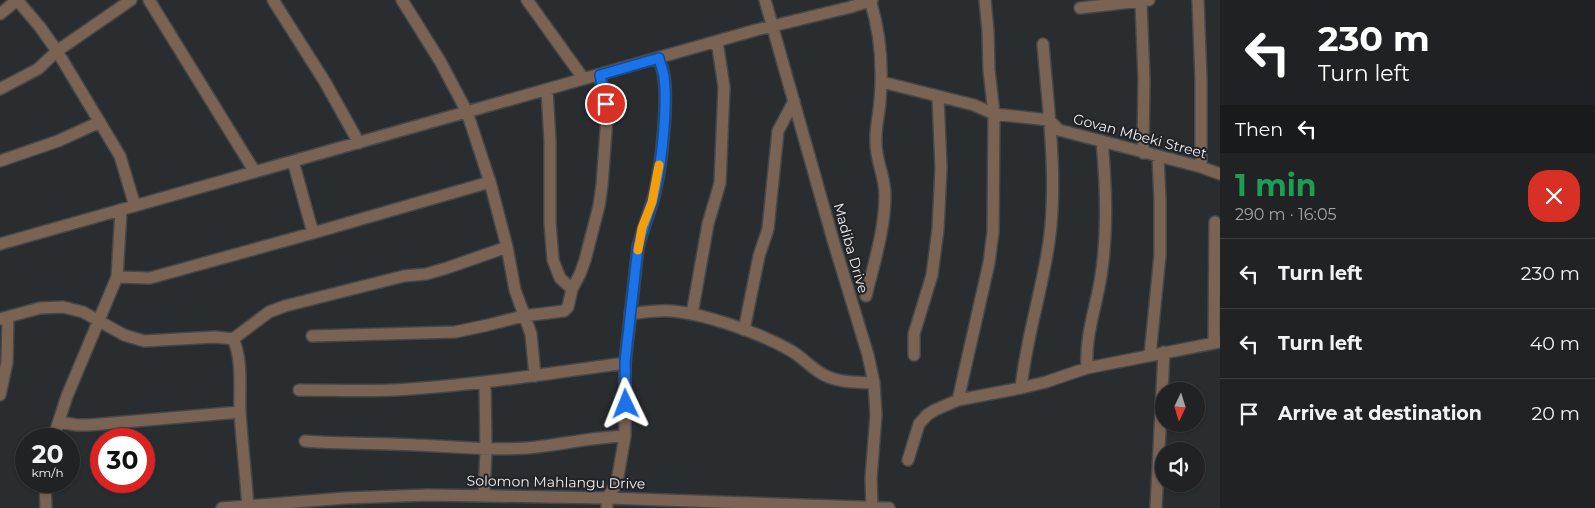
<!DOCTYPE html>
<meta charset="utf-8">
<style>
:root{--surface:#202224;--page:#282a2c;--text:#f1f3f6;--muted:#a2a4a6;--line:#3d3f41}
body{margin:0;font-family:Montserrat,sans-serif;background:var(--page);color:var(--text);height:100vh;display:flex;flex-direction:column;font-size:19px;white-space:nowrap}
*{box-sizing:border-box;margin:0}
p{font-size:16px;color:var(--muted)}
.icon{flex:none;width:28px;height:28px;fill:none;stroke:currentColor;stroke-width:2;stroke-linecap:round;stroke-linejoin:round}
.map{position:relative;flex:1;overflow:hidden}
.sheet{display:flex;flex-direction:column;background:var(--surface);width:375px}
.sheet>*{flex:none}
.hud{background:#202124;color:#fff;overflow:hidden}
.needle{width:32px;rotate:184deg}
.controls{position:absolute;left:1155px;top:382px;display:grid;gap:10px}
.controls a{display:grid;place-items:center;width:50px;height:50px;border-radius:50%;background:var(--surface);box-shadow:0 1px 4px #0004,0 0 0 1px var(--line);font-size:25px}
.speed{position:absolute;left:15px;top:428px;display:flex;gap:10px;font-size:25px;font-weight:700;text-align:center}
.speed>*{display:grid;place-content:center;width:65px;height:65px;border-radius:50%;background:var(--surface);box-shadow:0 1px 4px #0004,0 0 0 1px var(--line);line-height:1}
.speed small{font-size:12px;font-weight:400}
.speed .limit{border:8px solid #d22;background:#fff;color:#111}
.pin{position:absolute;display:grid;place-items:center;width:42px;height:42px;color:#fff;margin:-21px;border:2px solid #fff;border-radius:50%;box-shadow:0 1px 5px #0007}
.me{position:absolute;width:55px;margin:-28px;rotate:358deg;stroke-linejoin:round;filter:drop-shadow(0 0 4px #0008)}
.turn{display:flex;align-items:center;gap:18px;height:105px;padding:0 15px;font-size:22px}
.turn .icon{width:65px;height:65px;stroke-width:2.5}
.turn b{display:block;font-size:35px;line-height:42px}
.then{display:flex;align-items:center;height:48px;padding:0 15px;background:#0003;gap:10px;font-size:19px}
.round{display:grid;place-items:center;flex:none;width:52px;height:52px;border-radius:20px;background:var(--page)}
.overview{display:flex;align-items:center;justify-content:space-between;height:85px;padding:0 15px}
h1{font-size:30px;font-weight:700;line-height:38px;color:#1e9e55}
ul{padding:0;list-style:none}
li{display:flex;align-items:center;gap:15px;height:70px;padding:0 15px;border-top:1px solid var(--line)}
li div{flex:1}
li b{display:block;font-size:19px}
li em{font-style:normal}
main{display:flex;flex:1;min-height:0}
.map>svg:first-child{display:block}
</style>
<main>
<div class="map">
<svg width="1220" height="508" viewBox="0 0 1220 508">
<rect width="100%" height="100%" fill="#2a2d30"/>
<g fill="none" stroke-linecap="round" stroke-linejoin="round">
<defs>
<path id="minor" d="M17,0L40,27L57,51L120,156L135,206
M149,0L255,172
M273,0L325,82L359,143
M402,0L440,61L467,112L490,182L507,247L515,290L531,334L535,376
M527,0L583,78
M765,0L833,240L868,355L874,383L876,415L871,478L872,508
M1198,0L1201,80V167
M1141,2L1144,79L1143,153
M1080,8L1149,0
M0,14L17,0
M882,82L974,105L994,114L1049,120L1059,130L1201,167L1220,174
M0,89L38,69L57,51L131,0
M547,90L550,141V223L553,260L560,278L572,289
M0,161L58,141L100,122
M293,161L313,233
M0,244L756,30L851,7L872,0
M117,277L150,278L313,233L490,182
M866,296C874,263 885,229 885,195C885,177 876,161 876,143C875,129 879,115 880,101C883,66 881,34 870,0
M630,314C644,312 658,310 672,311C706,314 759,333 788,349C800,355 808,365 819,372C835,383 855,382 874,383
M692,314L708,224L720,183L724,87L717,41
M0,319L40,308L63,307L83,312L124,335L144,341L215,337L233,339C243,360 239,389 240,412C242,444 246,476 248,508
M744,330L759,256L768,229L778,131L794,101
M312,336L455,332L488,325L523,316L564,311L568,307L572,289L580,274L585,260L599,206L602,185L607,117L600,75
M233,339L269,312L285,306L404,276L426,274L447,268L507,247
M1214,343L1215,222
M914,355V334L932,275L938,229L941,168L938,97
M1150,355L1160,255V200L1158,157
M1087,368C1085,335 1096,308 1101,276C1108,231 1106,186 1102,141
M1021,388C1026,339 1042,291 1049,242C1058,180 1048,107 1043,44
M299,390C336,390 373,392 410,389C482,384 553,373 625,363
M0,395L7,362L8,317
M958,400L989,263L993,232L994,114L989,70L988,31L985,0
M59,422L77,425H89L240,412
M53,439L67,396L117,277L121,211
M305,441C342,444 378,443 416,445C453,446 489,451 527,448C560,445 592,437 625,436
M908,460L919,424L927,415L935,410L958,400L1021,388L1046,382L1087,368L1220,342
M45,481L46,508
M484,495L486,450L485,382
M222,508L345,498L428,495L607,498L889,508
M607,508V498L615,486L618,476L625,436V363L638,247C642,232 647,218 652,203C661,173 668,107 664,77C663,70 661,64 659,58
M1156,508L1164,352"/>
</defs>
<use href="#minor" stroke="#45484b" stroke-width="14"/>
<use href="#minor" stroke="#7a6353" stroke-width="11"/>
</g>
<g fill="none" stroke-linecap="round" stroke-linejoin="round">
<defs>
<path id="route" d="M606,104L600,75L659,58C660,64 663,70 664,77C668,107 661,173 652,203C647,218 642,232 638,247L625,362L626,404"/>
</defs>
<use href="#route" stroke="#114b97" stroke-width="12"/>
<use href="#route" stroke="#1a73e8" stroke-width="9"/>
<path stroke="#f59e0b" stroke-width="9" d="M638,250L642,228L652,202L659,165"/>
</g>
<g text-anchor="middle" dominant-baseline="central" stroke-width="4" stroke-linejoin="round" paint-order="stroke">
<g font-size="14" fill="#eeeff2" stroke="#212326">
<text transform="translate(1140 136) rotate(15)">Govan Mbeki Street</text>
<text transform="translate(851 248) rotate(74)">Madiba Drive</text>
<text transform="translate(556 482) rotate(1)">Solomon Mahlangu Drive</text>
</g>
</g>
</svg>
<div class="controls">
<a><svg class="needle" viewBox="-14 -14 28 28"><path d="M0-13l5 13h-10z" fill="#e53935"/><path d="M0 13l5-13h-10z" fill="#a2a4a6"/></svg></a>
<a><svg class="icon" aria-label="sound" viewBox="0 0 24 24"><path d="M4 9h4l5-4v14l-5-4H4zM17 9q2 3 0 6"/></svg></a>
</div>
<div class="speed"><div>20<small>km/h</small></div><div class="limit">30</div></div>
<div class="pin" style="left:606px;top:104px;background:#d93025"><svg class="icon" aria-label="arrive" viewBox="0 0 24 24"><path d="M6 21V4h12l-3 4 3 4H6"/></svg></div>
<svg class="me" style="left:626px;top:404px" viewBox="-20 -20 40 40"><path d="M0-17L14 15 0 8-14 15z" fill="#1a73e8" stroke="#fff" stroke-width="4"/></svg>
</div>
<section class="sheet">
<div class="hud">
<div class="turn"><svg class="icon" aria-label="left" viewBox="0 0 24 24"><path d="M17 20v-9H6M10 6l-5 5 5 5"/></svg><div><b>230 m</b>Turn left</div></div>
<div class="then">Then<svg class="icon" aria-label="left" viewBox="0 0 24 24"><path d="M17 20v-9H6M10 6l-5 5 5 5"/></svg></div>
</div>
<div class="overview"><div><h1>1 min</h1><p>290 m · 16:05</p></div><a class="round" style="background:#d93025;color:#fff"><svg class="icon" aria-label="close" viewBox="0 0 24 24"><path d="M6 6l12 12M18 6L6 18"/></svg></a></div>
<ul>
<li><svg class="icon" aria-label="left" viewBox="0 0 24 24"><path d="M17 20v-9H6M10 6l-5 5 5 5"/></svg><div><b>Turn left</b></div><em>230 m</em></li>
<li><svg class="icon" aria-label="left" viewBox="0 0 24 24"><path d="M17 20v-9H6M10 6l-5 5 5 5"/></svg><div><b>Turn left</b></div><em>40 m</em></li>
<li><svg class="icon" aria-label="arrive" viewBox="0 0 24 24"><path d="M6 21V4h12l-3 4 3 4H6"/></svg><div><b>Arrive at destination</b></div><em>20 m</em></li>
</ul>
</section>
</main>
